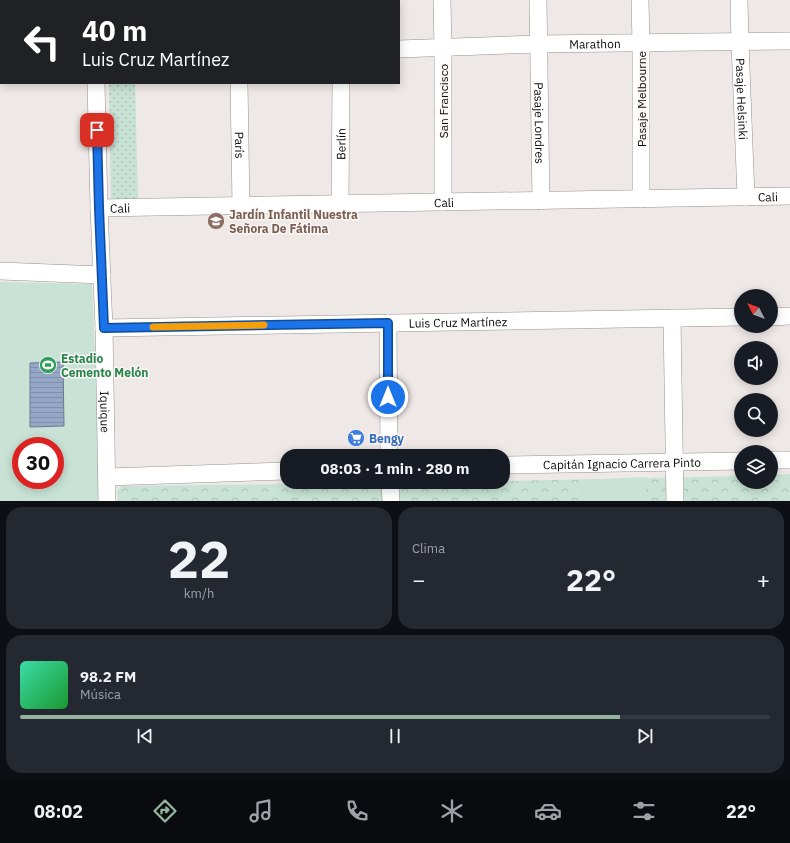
<!DOCTYPE html>
<html lang="es">
<head>
<meta charset="utf-8">
<style>
	body { margin:0; font-family:"IBM Plex Sans",sans-serif; background:#242831; color:#f1f3f6; height:100vh; display:flex; flex-direction:column; font-size:15px; white-space:nowrap }
	* { box-sizing:border-box; margin:0 }
	p { font-size:13px; color:#9ea1a6 }
	.icon { flex:none; width:22px; height:22px; fill:none; stroke:currentColor; stroke-width:2; stroke-linecap:round; stroke-linejoin:round }
	.map { position:relative; height:501px; overflow:hidden }
	.sheet { display:flex; flex-direction:column; gap:6px; padding:6px; background:#0d0f14; flex:1 }
	.sheet>* { flex:none }
	.guide { position:absolute; left:0px; top:0px; width:400px; height:84px; box-shadow:0 2px 10px #0003; background:#202124; color:#fff; overflow:hidden }
	.needle { width:26px; rotate:312deg }
	.tools { position:absolute; left:734px; top:289px; display:grid; gap:8px }
	.tools a { display:grid; place-items:center; width:44px; height:44px; border-radius:50%; background:#171b24; box-shadow:0 2px 10px #0003; font-size:20px }
	.speed { position:absolute; left:12px; top:437px; display:flex; gap:8px; font-size:20px; font-weight:700; text-align:center }
	.speed>* { display:grid; place-content:center; width:52px; height:52px; border-radius:50%; background:#171b24; box-shadow:0 2px 10px #0003; line-height:1 }
	.speed .limit { border:6px solid #d22; background:#fff; color:#111 }
	.pin { position:absolute; display:grid; place-items:center; width:34px; height:34px; color:#fff; margin:-17px; border-radius:8px; box-shadow:0 2px 6px #0006 }
	.me { position:absolute; width:44px; margin:-22px; rotate:0deg; stroke-linejoin:round; filter:drop-shadow(0 0 3px #0008) }
	.turn { display:flex; align-items:center; gap:14px; height:84px; padding:0 16px; font-size:18px }
	.turn .icon { width:52px; height:52px; stroke-width:2.5 }
	.turn b { display:block; font-size:28px; line-height:34px }
	.big { font-size:30px; font-weight:800; line-height:1.1 }
	.sheet .widget { flex:1; display:flex; flex-direction:column; justify-content:center; gap:6px; min-width:0; padding:0 14px; border-radius:16px; background:#242831 }
	.sheet .dial { align-items:center; gap:0 }
	.dial b { font-size:52px; line-height:1 }
	.song { display:flex; align-items:center; gap:12px }
	.cover { width:48px; height:48px; border-radius:6px; background:linear-gradient(135deg,hsl(160 70% 55%),hsl(130 70% 35%)) }
	.played { height:4px; border-radius:2px; background:linear-gradient(90deg,#94b49d 80%,#363941 80%) }
	.keys { display:flex; justify-content:space-around; direction:ltr }
	.heat { display:flex; justify-content:space-between; align-items:center; font-size:22px; direction:ltr }
	.sheet .tiles { flex:1; display:grid; gap:6px; grid-template-columns:1fr 1fr }
	.widget:last-child { grid-column:span 2 }
	.trip { position:absolute; left:280px; top:449px; width:230px; height:40px; border-radius:16px; background:#171b24; box-shadow:0 2px 10px #0003; font-weight:800; line-height:40px; text-align:center }
	.tab-bar { display:flex; height:64px; justify-content:space-around; align-items:center; background:#090b0e; color:#9ea1a6 }
	.tab-bar .icon { width:28px; height:28px }
	.tab-bar .selected { color:#94b49d }
	.tab-bar b { font-size:18px; color:#f1f3f6 }
	.map>svg:first-child { display:block }
	.commercial { fill:#e3dcf1 }
	.grass { fill:url(#grass-dots) }
	.park { fill:url(#park-crowns) }
	.pitch { fill:#c8e2d5; fill-rule:evenodd }
	.water { fill:url(#water-rules); stroke:#6c798f }
	.lines { fill:none; stroke-linecap:round; stroke-linejoin:round }
	.minor-casing { stroke:#97928f; stroke-width:18 }
	.minor { stroke:#fff; stroke-width:17 }
	.route-casing { stroke:#114b97; stroke-width:10 }
	.route { stroke:#1a73e8; stroke-width:7 }
	.slow { stroke:#f59e0b; stroke-width:7 }
	.labels { text-anchor:middle; dominant-baseline:central; stroke-width:3; stroke-linejoin:round; paint-order:stroke }
	.street-label { font-size:12px; fill:#0d0b0b; stroke:#fbf6f3 }
	.education-label { font-size:12px; font-weight:bold; fill:#785e54; stroke:#fbf6f3; text-anchor:start }
	.leisure-label { font-size:12px; font-weight:bold; fill:#27864d; stroke:#fbf6f3; text-anchor:start }
	.shop-label { font-size:12px; font-weight:bold; fill:#366cbe; stroke:#fbf6f3; text-anchor:start }
</style>
</head>
<body>
<div class="map">
<svg width="790" height="501" viewBox="0 0 790 501">
	<defs>
		<pattern id="grass-dots" width="8" height="8" patternUnits="userSpaceOnUse"><rect width="8" height="8" fill="#c8e2d5"/><path d="M2 2h.1M6 6h.1" fill="none" stroke="#abc1b6" stroke-width="1.8" stroke-linecap="round"/></pattern>
		<pattern id="park-crowns" width="20" height="18" patternUnits="userSpaceOnUse"><rect width="20" height="18" fill="#c8e2d5"/><path d="M2 6a3 3 0 1 1 6 0M12 15a3 3 0 1 1 6 0" fill="none" stroke="#abc1b6"/></pattern>
		<pattern id="water-rules" width="6" height="5" patternUnits="userSpaceOnUse"><rect width="6" height="5" fill="#95a8c8"/><path d="M0 2.5h6" fill="none" stroke="#7f8faa"/></pattern>
	</defs>
	<rect width="100%" height="100%" fill="#eee8e6"/>
	<rect class="commercial" x="26" y="0" width="272" height="1"/>
	<path class="grass" d="M 109,83 L 135,83 L 138,199 L 111,201 Z"/>
	<path class="park" d="M 790,474 L 790,501 L 118,501 L 117,491 L 122,486 L 503,482 L 503,481 L 741,476 L 741,482 L 771,482 L 771,475 Z"/>
	<g class="pitch">
		<path d="M 0,282 L 92,284 L 100,472 L 100,501 L 0,501 ZM 21,446 L 55,446 L 55,480 L 21,480 Z"/>
		<path d="M 646,477 L 647,501 L 583,501 L 582,480 Z"/>
	</g>
	<path class="water" d="M 63,362 L 64,426 L 30,427 L 30,363 Z"/>
	<g class="lines">
		<defs>
			<g id="minor">
				<path d="M 442,0 L 443,48 L 443,202"/>
				<path id="s1" d="M 538,0 L 541,201"/>
				<path d="M 640,0 L 641,43 L 641,199"/>
				<path id="s2" d="M 739,0 L 740,42 L 746,197"/>
				<path d="M 101,1 L 101,0"/>
				<path id="s3" d="M 399,49 L 539,44 L 790,41"/>
				<path id="s4" d="M 96,83 L 99,208 L 104,328 L 107,501"/>
				<path id="s5" d="M 239,83 L 241,206"/>
				<path id="s6" d="M 340,204 L 341,83"/>
				<path id="s7" d="M 99,208 L 790,196"/>
				<path d="M 0,271 L 102,275"/>
				<path d="M 771,317 L 790,316"/>
				<path d="M 672,318 L 675,501"/>
				<path d="M 388,323 L 389,456"/>
				<path id="s8" d="M 104,328 L 741,317"/>
				<path d="M 771,460 L 790,460"/>
				<path id="s9" d="M 503,465 L 741,461"/>
				<path d="M 107,477 L 287,471"/>
				<path d="M 390,482 L 391,501"/>
			</g>
		</defs>
		<use href="#minor" class="minor-casing"/>
		<use href="#minor" class="minor"/>
	</g>
	<g class="lines">
		<defs>
			<path id="route" d="M 97,130 L 99,208 L 104,328 L 388,323 L 388,397"/>
		</defs>
		<use href="#route" class="route-casing"/>
		<use href="#route" class="route"/>
		<path class="slow" d="M 153,327 L 264,325"/>
	</g>
	<defs>
		<symbol id="school-disc" viewBox="-11 -11 22 22"><circle r="9.5" fill="#8d6e63" stroke="#fbf6f3"/><path d="M0-5L7-2L0 1L-7-2ZM-4 1L0 2.5L4 1V4Q0 6-4 4Z" fill="#fff"/></symbol>
		<symbol id="stadium-disc" viewBox="-11 -11 22 22"><circle r="9.5" fill="#2e9e5b" stroke="#fbf6f3"/><path d="M0-5a6.5 5 0 1 0 0 10a6.5 5 0 1 0 0-10ZM-3.5-1.8h7v3.6h-7Z" fill="#fff"/></symbol>
		<symbol id="supermarket-disc" viewBox="-11 -11 22 22"><circle r="9.5" fill="#3f7fe0" stroke="#fbf6f3"/><path d="M-6-5.5h2.5l.6 2H6L4.5 2H-2.5L-4.4-4H-6ZM-1.5 3.2a1.3 1.3 0 1 0 .1 0ZM3 3.2a1.3 1.3 0 1 0 .1 0Z" fill="#fff"/></symbol>
	</defs>
	<g fill-rule="evenodd">
		<use href="#school-disc" x="206" y="211" width="20" height="20"/>
		<use href="#stadium-disc" x="38" y="355" width="20" height="20"/>
		<use href="#supermarket-disc" x="346" y="428" width="20" height="20"/>
	</g>
	<g class="labels">
		<g class="street-label">
			<text stroke="none"><textPath href="#s3" startOffset="196">Marathon</textPath></text>
			<text transform="translate(641 99) rotate(-90)">Pasaje Melbourne</text>
			<text stroke="none"><textPath href="#s2" startOffset="99">Pasaje Helsinki</textPath></text>
			<text transform="translate(443 101) rotate(-90)">San Francisco</text>
			<text stroke="none"><textPath href="#s1" startOffset="123">Pasaje Londres</textPath></text>
			<text stroke="none"><textPath href="#s6" startOffset="60">Berlín</textPath></text>
			<text stroke="none"><textPath href="#s5" startOffset="62">París</textPath></text>
			<text stroke="none"><textPath href="#s7" startOffset="669">Cali</textPath></text>
			<text stroke="none"><textPath href="#s7" startOffset="345">Cali</textPath></text>
			<text stroke="none"><textPath href="#s7" startOffset="21">Cali</textPath></text>
			<text stroke="none"><textPath href="#s8" startOffset="354">Luis Cruz Martínez</textPath></text>
			<text stroke="none"><textPath href="#s4" startOffset="329">Iquique</textPath></text>
			<text stroke="none"><textPath href="#s9" startOffset="119">Capitán Ignacio Carrera Pinto</textPath></text>
		</g>
		<g class="education-label">
			<text x="229" y="214">Jardín Infantil Nuestra<tspan x="229" dy="14">Señora De Fátima</tspan></text>
		</g>
		<g class="leisure-label">
			<text x="61" y="358">Estadio<tspan x="61" dy="14">Cemento Melón</tspan></text>
		</g>
		<g class="shop-label">
			<text x="369" y="438">Bengy</text>
		</g>
	</g>
</svg>
<div class="tools">
<a><svg class="needle" viewBox="-14 -14 28 28"><path d="M0-13l5 13h-10z" fill="#e53935"/><path d="M0 13l5-13h-10z" fill="#9ea1a6"/></svg></a>
<a><svg class="icon" aria-label="sound" viewBox="0 0 24 24"><path d="M4 9h4l5-4v14l-5-4H4zM17 9q2 3 0 6"/></svg></a>
<a><svg class="icon" aria-label="search" viewBox="0 0 24 24"><circle cx="10" cy="10" r="6"/><path d="M15 15l6 6"/></svg></a>
<a><svg class="icon" aria-label="layers" viewBox="0 0 24 24"><path d="M12 4l9 5-9 5-9-5zM3 14l9 5 9-5"/></svg></a>
</div>
<div class="speed"><div class="limit">30</div></div>
<div class="pin" style="left:97px;top:130px;background:#d93025"><svg class="icon" aria-label="arrive" viewBox="0 0 24 24"><path d="M6 21V4h12l-3 4 3 4H6"/></svg></div>
<svg class="me" style="left:388px;top:397px" viewBox="-20 -20 40 40"><circle r="17" fill="#1a73e8" stroke="#fff" stroke-width="3"/><path d="M0-11L8 9 0 5-8 9z" fill="#fff"/></svg>
<div class="trip">08:03 · 1 min · 280 m</div>
<div class="guide">
<div class="turn"><svg class="icon" aria-label="left" viewBox="0 0 24 24"><path d="M17 20v-9H6M10 6l-5 5 5 5"/></svg><div><b>40 m</b>Luis Cruz Martínez</div></div>
</div>
</div>
<section class="sheet">
<div class="tiles">
<div class="widget dial"><b>22</b><p>km/h</p></div>
<div class="widget"><p>Clima</p>
<div class="heat"><a>−</a><b class="big">22°</b><a>+</a></div>
</div>
<div class="widget">
<div class="song"><i class="cover"></i><div><b>98.2 FM</b><p>Música</p></div></div>
<div class="played"></div>
<div class="keys"><svg class="icon" aria-label="previous" viewBox="0 0 24 24"><path d="M18 5L8 12l10 7zM5 5v14"/></svg><svg class="icon" aria-label="pause" viewBox="0 0 24 24"><path d="M8 5v14M16 5v14"/></svg><svg class="icon" aria-label="next" viewBox="0 0 24 24"><path d="M6 5l10 7-10 7zM19 5v14"/></svg></div>
</div>
</div>
</section>
<nav class="tab-bar">
<b>08:02</b>
<svg class="icon selected" aria-label="directions" viewBox="0 0 24 24"><path d="M12 3l9 9-9 9-9-9zM9 14v-3h6M13 9l2 2-2 2"/></svg>
<svg class="icon" aria-label="music" viewBox="0 0 24 24"><path d="M9 18V5l10-2v13"/><circle cx="6" cy="18" r="3"/><circle cx="16" cy="16" r="3"/></svg>
<svg class="icon" aria-label="phone" viewBox="0 0 24 24"><path d="M5 4h4l2 5-3 2q2 4 5 5l2-3 5 2v4C11 20 4 13 5 4z"/></svg>
<svg class="icon" aria-label="climate" viewBox="0 0 24 24"><path d="M12 3v18M4 7l16 10M4 17L20 7"/></svg>
<svg class="icon" aria-label="car" viewBox="0 0 24 24"><path d="M5 17H2v-5l4-1 3-4h7l3 4 3 1v5h-3M9 17h6M6 11h13"/><circle cx="7" cy="17" r="2"/><circle cx="17" cy="17" r="2"/></svg>
<svg class="icon" aria-label="filters" viewBox="0 0 24 24"><path d="M4 7h16M4 17h16"/><circle cx="9" cy="7" r="2"/><circle cx="15" cy="17" r="2"/></svg>
<b>22°</b>
</nav>
</body>
</html>
